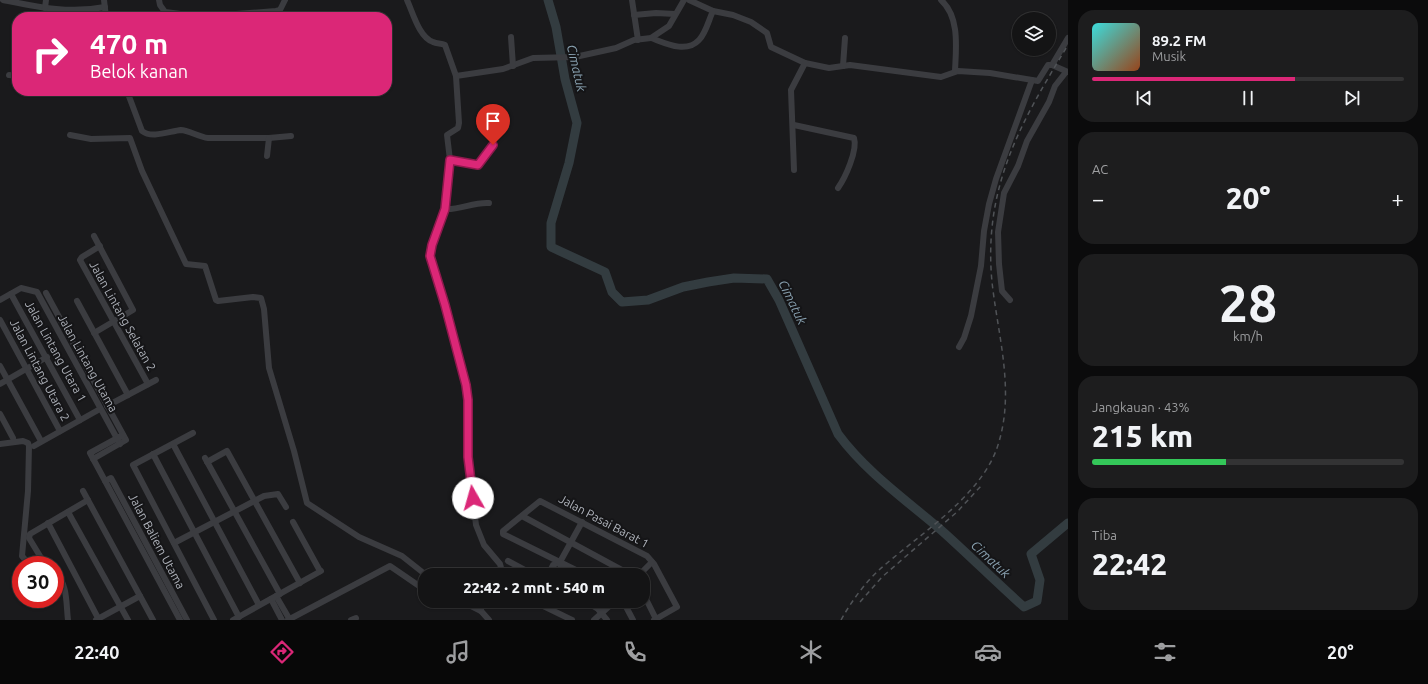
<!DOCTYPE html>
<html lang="id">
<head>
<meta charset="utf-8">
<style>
	body { margin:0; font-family:Ubuntu,sans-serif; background:#1d1d1e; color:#f1f3f6; height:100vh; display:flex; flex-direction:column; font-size:15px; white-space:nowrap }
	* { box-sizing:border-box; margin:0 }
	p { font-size:13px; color:#9d9ea0 }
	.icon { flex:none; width:22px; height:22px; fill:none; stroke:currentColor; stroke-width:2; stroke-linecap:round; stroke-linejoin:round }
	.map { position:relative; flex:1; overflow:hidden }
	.sheet { display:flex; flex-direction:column; gap:10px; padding:10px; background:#0b0b0c; width:360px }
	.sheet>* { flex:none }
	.guide { position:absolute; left:12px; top:12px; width:380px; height:84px; border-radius:16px; box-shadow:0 1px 3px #0004,0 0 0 1px #333334; background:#db2777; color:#fff; overflow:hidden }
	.buttons { position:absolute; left:1012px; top:12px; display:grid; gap:8px }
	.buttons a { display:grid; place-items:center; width:44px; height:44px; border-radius:50%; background:#141415; box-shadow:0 1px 3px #0004,0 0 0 1px #333334; font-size:20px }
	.speed { position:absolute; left:12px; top:556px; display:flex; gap:8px; font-size:20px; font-weight:700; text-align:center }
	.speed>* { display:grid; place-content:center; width:52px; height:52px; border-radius:50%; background:#141415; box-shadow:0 1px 3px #0004,0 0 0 1px #333334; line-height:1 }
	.speed .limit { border:6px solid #d22; background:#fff; color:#111 }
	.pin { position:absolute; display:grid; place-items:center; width:34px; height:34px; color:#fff; margin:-41px -17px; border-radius:50% 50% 50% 0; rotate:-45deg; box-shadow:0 0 4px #0007 }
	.pin .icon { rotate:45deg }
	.me { position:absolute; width:44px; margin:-22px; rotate:353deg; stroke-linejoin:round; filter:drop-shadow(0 0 3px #0008) }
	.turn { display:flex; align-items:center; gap:14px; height:84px; padding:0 12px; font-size:18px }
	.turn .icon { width:52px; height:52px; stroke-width:2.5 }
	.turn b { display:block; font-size:28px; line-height:34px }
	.big { font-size:30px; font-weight:800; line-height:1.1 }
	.sheet .tile { flex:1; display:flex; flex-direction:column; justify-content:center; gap:6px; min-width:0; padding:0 14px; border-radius:16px; background:#1d1d1e }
	.sheet .dial { align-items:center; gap:0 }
	.dial b { font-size:52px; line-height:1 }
	.song { display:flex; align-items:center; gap:12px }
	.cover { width:48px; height:48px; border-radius:6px; background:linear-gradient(135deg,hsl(180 70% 55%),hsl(20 70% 35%)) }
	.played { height:4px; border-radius:2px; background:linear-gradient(90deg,#db2777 65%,#333334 65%) }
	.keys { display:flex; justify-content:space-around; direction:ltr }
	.heat { display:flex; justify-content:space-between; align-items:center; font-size:22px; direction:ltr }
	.charge { height:6px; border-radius:3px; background:linear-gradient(90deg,#34c759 43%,#333334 0) }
	.trip { position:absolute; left:418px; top:568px; width:232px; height:40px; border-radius:16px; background:#141415; box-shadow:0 1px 3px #0004,0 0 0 1px #333334; font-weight:800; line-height:40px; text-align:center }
	.menu { display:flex; height:64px; justify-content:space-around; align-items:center; background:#080808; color:#9d9ea0 }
	.menu .icon { width:28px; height:28px }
	.menu .on { color:#db2777 }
	.menu b { font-size:18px; color:#f1f3f6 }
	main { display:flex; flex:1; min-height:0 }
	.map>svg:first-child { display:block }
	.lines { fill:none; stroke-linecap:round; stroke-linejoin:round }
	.river { stroke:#333c40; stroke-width:9 }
	.minor { stroke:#3b3c40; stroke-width:6 }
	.rail { stroke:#505357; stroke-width:1.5; stroke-dasharray:5 4; stroke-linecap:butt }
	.route-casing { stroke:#8e194d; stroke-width:10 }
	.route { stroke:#db2777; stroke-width:7 }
	.labels { text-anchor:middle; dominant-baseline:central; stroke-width:4; stroke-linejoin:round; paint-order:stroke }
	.street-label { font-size:12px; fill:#aeb2ba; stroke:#151517 }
	.water-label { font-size:13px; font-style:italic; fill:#89a1b0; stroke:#151517 }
</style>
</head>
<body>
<main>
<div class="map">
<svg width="1068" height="620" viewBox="0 0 1068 620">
	<rect width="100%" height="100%" fill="#1a1a1c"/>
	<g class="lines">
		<path class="river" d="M 548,0 L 556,27 L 565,79 L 577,123 L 569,163 L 551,223 L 551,247 L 605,272 L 612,292 L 622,302 L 648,300 L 683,287 L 708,282 L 734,278 L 767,279 L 779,300 L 838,434 C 866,472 906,500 941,530 C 969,555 996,582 1024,607 L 1037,601 L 1040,580 L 1031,554 L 1068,523"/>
		<g class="minor">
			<path d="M 3,0 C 38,7 69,14 105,7"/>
			<path d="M 104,0 L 106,17"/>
			<path d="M 159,0 L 160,5 L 165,12 L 204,17"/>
			<path d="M 407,0 C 413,13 419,37 433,42 C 437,44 441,43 445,45 L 456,76 L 503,69 L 533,58 L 575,57 L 616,48 L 634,40 L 651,38 L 669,26 L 684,0"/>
			<path d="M 632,0 L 638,40"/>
			<path d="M 689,0 L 713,11 L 733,15 L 751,22 L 767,33 L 771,47 L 805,63 L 829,68 L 850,65 L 941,77 L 958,71 L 990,73 L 1038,81 L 1048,65 L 1052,65 L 1068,38"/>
			<path d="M 941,0 C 960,17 956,48 955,71"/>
			<path d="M 45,8 L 46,0"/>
			<path d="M 634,15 L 656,13 L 675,14"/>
			<path d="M 227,17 L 236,14 L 276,11 L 280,10 L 285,0"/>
			<path d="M 511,37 L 513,66"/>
			<path d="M 651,38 C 665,43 686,54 699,40 C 706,33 709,19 713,11"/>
			<path d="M 1052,65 L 1068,72"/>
			<path d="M 843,66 L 845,38"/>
			<path d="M 9,75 L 17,76"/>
			<path d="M 456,76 L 459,123 L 458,128 L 447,135 L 450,160 L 447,198 L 445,209 L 432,245 L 431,262 L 445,305 L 466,385 L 468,457 L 476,525 L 484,545 L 500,564 L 503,575"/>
			<path d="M 127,91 L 142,131 C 152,139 170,131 181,130 C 188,130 199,137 208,138 L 269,138 L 291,136"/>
			<path d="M 794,125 L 854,138 C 858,150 845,178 838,188"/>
			<path d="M 70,135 L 91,139 L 130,138 L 142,171 L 186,264 L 205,266 L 216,300 L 218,301 L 253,297 L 261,298 L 264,309 L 269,368 L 294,451 L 307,503 L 359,537 L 402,556 L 426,575"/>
			<path d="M 267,156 L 269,138"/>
			<path d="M 450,160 L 478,165 L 493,145"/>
			<path d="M 794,170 L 791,90 L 805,63"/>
			<path d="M 445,209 C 460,210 473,202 489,203"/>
			<path d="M 100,246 L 82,257 L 80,260 L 148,384"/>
			<path d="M 46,293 L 126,440 L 93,459"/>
			<path d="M 11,294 L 80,420"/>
			<path d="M 0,300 L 21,288 L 37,292 L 120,444"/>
			<path d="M 1010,300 L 1002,291 L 999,264 L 998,232 L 1004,193 L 1018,166 L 1027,141 L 1049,102 L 1055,86 L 1066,72"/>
			<path d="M 77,301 L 128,395"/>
			<path d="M 0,320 L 60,431"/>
			<path d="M 94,333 L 133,310 L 94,236"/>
			<path d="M 959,347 L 964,338 L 971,316 L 981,266 L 984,231 L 989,204 L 996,179 L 1032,80"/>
			<path d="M 0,366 L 41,441"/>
			<path d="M 0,384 L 47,357"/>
			<path d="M 107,406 L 156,380"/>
			<path d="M 0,414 L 13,438"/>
			<path d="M 193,433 L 133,465 L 214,620"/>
			<path d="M 123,435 L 90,453 L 180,620"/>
			<path d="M 0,444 L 23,441 L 28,443 L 29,446 L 28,491 L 22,556 L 27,562 L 35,565"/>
			<path d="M 173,444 L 259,605"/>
			<path d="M 34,446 L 100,409"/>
			<path d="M 153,454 L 239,617"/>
			<path d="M 205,458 L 280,594"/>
			<path d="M 207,462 L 227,451 L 300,583"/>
			<path d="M 105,481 L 111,478 L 187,620"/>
			<path d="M 83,491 L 153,620"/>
			<path d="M 68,512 L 128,620"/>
			<path d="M 522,516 L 631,575"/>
			<path d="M 293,522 L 320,571"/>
			<path d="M 48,523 L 99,620"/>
			<path d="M 174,543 L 264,496 L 278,494 L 286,507"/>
			<path d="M 43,561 L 29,538 L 30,534 L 88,500"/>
			<path d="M 508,561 L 534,575"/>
			<path d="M 55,572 C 68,584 66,604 68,620"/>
			<path d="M 515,575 L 519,568"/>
			<path d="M 548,575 L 553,565 L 560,562"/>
			<path d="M 558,575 L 561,568 L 560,562 L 582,522"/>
			<path d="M 586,575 L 503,534 L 503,531 L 540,501 L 647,556 L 654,564 L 677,607 L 654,620"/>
			<path d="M 639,575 L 652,562"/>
			<path d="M 643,593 L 656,619"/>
			<path d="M 276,596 L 290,620"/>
			<path d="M 271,599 L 282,620"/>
			<path d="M 446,601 L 455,603 L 469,601"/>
			<path d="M 461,601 L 481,611 L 489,620"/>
			<path d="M 481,601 L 481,611"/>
			<path d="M 533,601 L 572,620"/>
			<path d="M 585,601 L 598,609 L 607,620"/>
			<path d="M 623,601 L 633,620"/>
			<path d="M 96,620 L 140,596"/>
			<path d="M 233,620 L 321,571"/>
			<path d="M 288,620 L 390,566 L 425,590"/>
			<path d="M 351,620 L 356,618"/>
			<path d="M 594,620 L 615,601"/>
		</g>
		<g class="rail">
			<path d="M 860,602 L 882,577 L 957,512 L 981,486"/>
			<path d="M 841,620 C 851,602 864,584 879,570 C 917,536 980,497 997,448 C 1016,393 998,337 992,282 C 983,187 1021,122 1068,45"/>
		</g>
	</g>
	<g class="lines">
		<defs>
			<path id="route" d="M 473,498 L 468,457 L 468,400 L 466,385 L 445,305 L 430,256 L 432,245 L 445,209 L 450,160 L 478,165 L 493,145"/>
		</defs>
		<use href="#route" class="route-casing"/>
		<use href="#route" class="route"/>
	</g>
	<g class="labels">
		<g class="street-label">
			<text transform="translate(123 316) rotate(61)">Jalan Lintang Selatan 2</text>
			<text transform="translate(56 351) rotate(61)">Jalan Lintang Utara 1</text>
			<text transform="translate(88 363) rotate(61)">Jalan Lintang Utama</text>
			<text transform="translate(40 370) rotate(62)">Jalan Lintang Utara 2</text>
			<text transform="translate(604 521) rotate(28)">Jalan Pasai Barat 1</text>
			<text transform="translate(157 541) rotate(62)">Jalan Baliem Utama</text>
		</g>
		<g class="water-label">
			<text transform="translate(577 68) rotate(77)">Cimatuk</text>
			<text transform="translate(793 302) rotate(64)">Cimatuk</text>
			<text transform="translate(991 559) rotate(43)">Cimatuk</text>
		</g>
	</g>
</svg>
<div class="buttons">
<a><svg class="icon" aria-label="layers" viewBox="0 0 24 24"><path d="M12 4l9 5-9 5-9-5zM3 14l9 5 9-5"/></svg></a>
</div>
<div class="speed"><div class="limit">30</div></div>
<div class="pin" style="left:493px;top:145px;background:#d93025"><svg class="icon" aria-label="arrive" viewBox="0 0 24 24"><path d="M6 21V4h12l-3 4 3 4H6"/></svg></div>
<svg class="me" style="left:473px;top:498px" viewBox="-20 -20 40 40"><circle r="19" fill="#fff"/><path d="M0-13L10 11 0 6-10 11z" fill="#db2777"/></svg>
<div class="trip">22:42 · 2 mnt · 540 m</div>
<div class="guide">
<div class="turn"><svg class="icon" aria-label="right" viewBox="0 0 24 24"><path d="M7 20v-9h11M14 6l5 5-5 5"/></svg><div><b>470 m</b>Belok kanan</div></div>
</div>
</div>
<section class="sheet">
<div class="tile">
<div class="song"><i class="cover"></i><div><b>89.2 FM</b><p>Musik</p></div></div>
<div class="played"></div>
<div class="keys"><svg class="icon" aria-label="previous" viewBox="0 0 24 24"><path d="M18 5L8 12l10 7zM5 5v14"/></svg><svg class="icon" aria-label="pause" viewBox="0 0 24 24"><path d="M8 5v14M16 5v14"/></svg><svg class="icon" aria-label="next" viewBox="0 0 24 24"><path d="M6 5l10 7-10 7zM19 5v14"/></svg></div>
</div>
<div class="tile"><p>AC</p>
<div class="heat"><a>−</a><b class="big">20°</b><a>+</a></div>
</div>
<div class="tile dial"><b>28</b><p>km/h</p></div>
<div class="tile"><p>Jangkauan · 43%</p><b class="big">215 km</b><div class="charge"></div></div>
<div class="tile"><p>Tiba</p><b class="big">22:42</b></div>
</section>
</main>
<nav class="menu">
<b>22:40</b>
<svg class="icon on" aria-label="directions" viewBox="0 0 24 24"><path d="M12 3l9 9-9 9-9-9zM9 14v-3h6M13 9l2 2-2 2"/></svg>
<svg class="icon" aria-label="music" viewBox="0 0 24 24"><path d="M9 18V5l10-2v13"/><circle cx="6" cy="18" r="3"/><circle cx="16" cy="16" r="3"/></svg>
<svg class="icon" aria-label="phone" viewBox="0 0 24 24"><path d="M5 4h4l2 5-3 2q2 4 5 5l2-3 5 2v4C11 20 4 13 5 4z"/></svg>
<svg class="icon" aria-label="climate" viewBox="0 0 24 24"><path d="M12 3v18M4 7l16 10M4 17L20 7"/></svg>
<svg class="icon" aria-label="car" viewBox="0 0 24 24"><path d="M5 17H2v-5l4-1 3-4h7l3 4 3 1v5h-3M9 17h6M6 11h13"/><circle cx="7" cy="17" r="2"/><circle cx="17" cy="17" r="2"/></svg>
<svg class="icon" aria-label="filters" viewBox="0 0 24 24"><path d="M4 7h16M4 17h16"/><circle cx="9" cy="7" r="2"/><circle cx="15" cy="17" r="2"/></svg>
<b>20°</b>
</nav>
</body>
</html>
